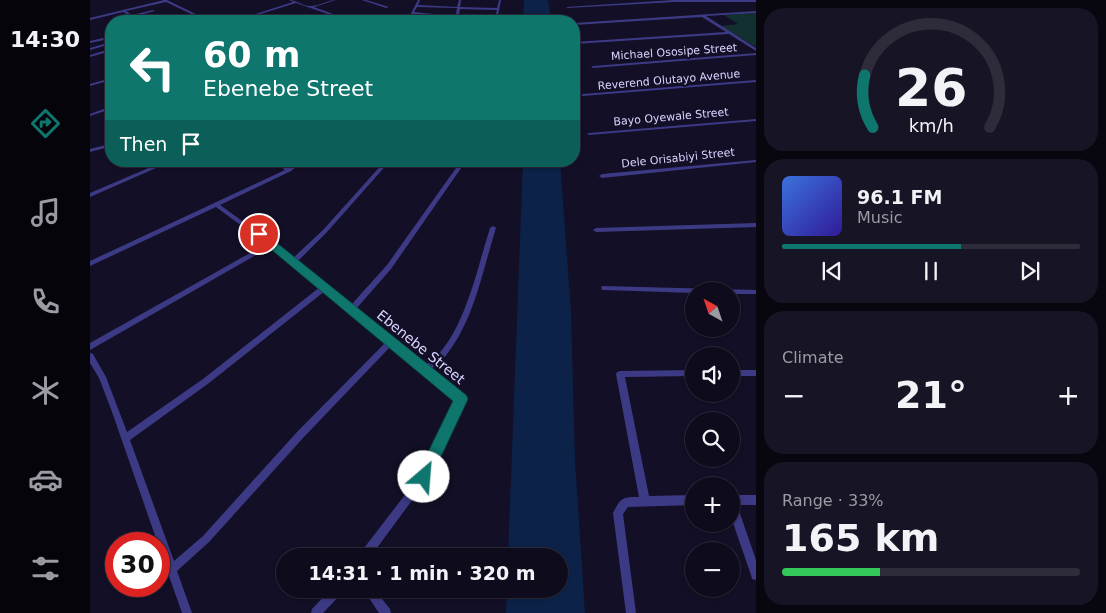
<!DOCTYPE html>
<html lang="en">
<head>
<meta charset="utf-8">
<style>
	body { margin:0; font-family:"DejaVu Sans",sans-serif; background:#171425; color:#f1f3f6; height:100vh; display:flex; flex-direction:column; font-size:19px; white-space:nowrap }
	* { box-sizing:border-box; margin:0 }
	p { font-size:16px; color:#9b9ba3 }
	.icon { flex:none; width:28px; height:28px; fill:none; stroke:currentColor; stroke-width:2; stroke-linecap:round; stroke-linejoin:round }
	.map { position:relative; flex:1; overflow:hidden }
	.side { display:flex; flex-direction:column; gap:8px; padding:8px; background:#08060f; width:350px }
	.side>* { flex:none }
	.guide { position:absolute; left:15px; top:15px; width:475px; height:152px; border-radius:20px; box-shadow:0 1px 4px #0004,0 0 0 1px #2e2b3b; background:#0f766e; color:#fff; overflow:hidden }
	.needle { width:32px; rotate:320deg }
	.fabs { position:absolute; left:595px; top:282px; display:grid; gap:10px }
	.fabs a { display:grid; place-items:center; width:55px; height:55px; border-radius:50%; background:#0e0b1c; box-shadow:0 1px 4px #0004,0 0 0 1px #2e2b3b; font-size:25px }
	.speed { position:absolute; left:15px; top:532px; display:flex; gap:10px; font-size:25px; font-weight:700; text-align:center }
	.speed>* { display:grid; place-content:center; width:65px; height:65px; border-radius:50%; background:#0e0b1c; box-shadow:0 1px 4px #0004,0 0 0 1px #2e2b3b; line-height:1 }
	.speed .limit { border:8px solid #d22; background:#fff; color:#111 }
	.pin { position:absolute; display:grid; place-items:center; width:42px; height:42px; color:#fff; margin:-21px; border:2px solid #fff; border-radius:50%; box-shadow:0 1px 5px #0007 }
	.me { position:absolute; width:55px; margin:-28px; rotate:27deg; stroke-linejoin:round; filter:drop-shadow(0 0 4px #0008) }
	.turn { display:flex; align-items:center; gap:18px; height:105px; padding:0 15px; font-size:22px }
	.turn .icon { width:65px; height:65px; stroke-width:2.5 }
	.turn b { display:block; font-size:35px; line-height:42px }
	.then { display:flex; align-items:center; height:48px; padding:0 15px; background:#0003; gap:10px; font-size:19px }
	.big { font-size:38px; font-weight:600; line-height:1.1 }
	.side .tile { flex:1; display:flex; flex-direction:column; justify-content:center; gap:8px; min-width:0; padding:0 18px; border-radius:20px; background:#171425 }
	.side .dial { align-items:center; gap:0 }
	.dial svg { height:130px; overflow:visible; fill:none; stroke:#2e2b3b; stroke-width:7; stroke-linecap:round; text-anchor:middle }
	.dial text { fill:#f1f3f6; stroke:none }
	.song { display:flex; align-items:center; gap:15px }
	.cover { width:60px; height:60px; border-radius:8px; background:linear-gradient(135deg,hsl(220 70% 55%),hsl(250 70% 35%)) }
	.played { height:5px; border-radius:2px; background:linear-gradient(90deg,#0f766e 60%,#2e2b3b 60%) }
	.keys { display:flex; justify-content:space-around; direction:ltr }
	.heat { display:flex; justify-content:space-between; align-items:center; font-size:28px; direction:ltr }
	.charge { height:8px; border-radius:4px; background:linear-gradient(90deg,#34c759 33%,#2e2b3b 0) }
	.trip { position:absolute; left:186px; top:548px; width:292px; height:50px; border-radius:25px; background:#0e0b1c; box-shadow:0 1px 4px #0004,0 0 0 1px #2e2b3b; font-weight:600; line-height:50px; text-align:center }
	main { display:flex; flex:1; min-height:0 }
	.tabs { display:flex; flex-direction:column; width:90px; justify-content:space-around; align-items:center; background:#06040b; color:#9b9ba3 }
	.tabs .icon { width:35px; height:35px }
	.tabs .current { color:#0f766e }
	.tabs b { font-size:22px; color:#f1f3f6 }
	.map>svg:first-child { display:block }
	.green { fill:#12302f }
	.water { fill:#0c2248 }
	.lines { fill:none; stroke-linecap:round; stroke-linejoin:round }
	.street { fill:#3d3a85; fill-rule:evenodd }
	.route { fill:#0f766e; stroke:#0a4d48 }
	.labels { text-anchor:middle; dominant-baseline:central; stroke-width:5; stroke-linejoin:round; paint-order:stroke }
	.far-street-label { font-size:11px; fill:#d9d4ff; stroke:#130f26 }
	.street-label { font-size:14px; fill:#d9d4ff; stroke:#130f26 }
</style>
</head>
<body>
<main>
<nav class="tabs">
<b>14:30</b>
<svg class="icon current" aria-label="directions" viewBox="0 0 24 24"><path d="M12 3l9 9-9 9-9-9zM9 14v-3h6M13 9l2 2-2 2"/></svg>
<svg class="icon" aria-label="music" viewBox="0 0 24 24"><path d="M9 18V5l10-2v13"/><circle cx="6" cy="18" r="3"/><circle cx="16" cy="16" r="3"/></svg>
<svg class="icon" aria-label="phone" viewBox="0 0 24 24"><path d="M5 4h4l2 5-3 2q2 4 5 5l2-3 5 2v4C11 20 4 13 5 4z"/></svg>
<svg class="icon" aria-label="climate" viewBox="0 0 24 24"><path d="M12 3v18M4 7l16 10M4 17L20 7"/></svg>
<svg class="icon" aria-label="car" viewBox="0 0 24 24"><path d="M5 17H2v-5l4-1 3-4h7l3 4 3 1v5h-3M9 17h6M6 11h13"/><circle cx="7" cy="17" r="2"/><circle cx="17" cy="17" r="2"/></svg>
<svg class="icon" aria-label="filters" viewBox="0 0 24 24"><path d="M4 7h16M4 17h16"/><circle cx="9" cy="7" r="2"/><circle cx="15" cy="17" r="2"/></svg>
</nav>
<div class="map">
<svg width="666" height="613" viewBox="0 0 666 613">
	<rect width="100%" height="100%" fill="#130f26"/>
	<path class="green" d="M 666,13 L 666,47 L 631,26 L 648,24 L 634,15 Z"/>
	<g class="water">
		<path d="M 434,0 L 458,0 L 461,21 L 433,21 Z"/>
		<path d="M 433,161 L 470,161 L 481,312 L 485,461 L 495,613 L 416,613 L 417,589 L 470,589 L 470,556 L 418,556 Z"/>
	</g>
	<g class="lines">
		<g class="street">
			<path d="M 74,0 L 77,0 L 120,21 L 116,21 L 76,2 L 36,11 L 42,15 L 63,10 L 65,11 L 42,17 L 33,12 L 0,20 L 0,18 Z"/>
			<path d="M 199,0 C 207,0 214,7 222,6 C 231,5 238,0 246,0 L 224,7 L 262,21 L 258,21 L 206,3 L 148,21 L 144,21 L 203,2 Z"/>
			<path d="M 272,0 L 276,0 L 299,7 L 296,8 Z"/>
			<path d="M 328,0 L 330,0 L 328,5 L 367,7 L 369,0 L 371,0 L 370,7 L 407,8 L 409,0 L 411,0 L 407,21 L 404,21 L 407,10 L 370,9 L 368,21 L 365,21 L 367,8 L 327,7 L 324,12 L 355,15 L 353,16 L 323,14 L 319,21 L 317,21 Z"/>
			<path d="M 584,0 L 666,0 L 666,2 L 584,2 L 478,8 L 476,7 Z"/>
			<path d="M 666,11 L 666,13 L 616,16 L 666,48 L 666,51 L 639,34 L 484,44 L 484,42 L 636,32 L 612,17 L 484,25 L 484,23 Z"/>
			<path d="M 98,15 L 99,17 L 80,21 L 75,21 Z"/>
			<path d="M 13,38 L 14,40 L 0,43 L 0,41 Z"/>
			<path d="M 21,42 L 21,44 L 0,50 L 0,48 Z"/>
			<path d="M 20,49 L 21,49 L 21,51 L 0,57 L 0,55 Z"/>
			<path d="M 666,53 L 666,55 L 503,68 L 501,67 L 503,66 Z"/>
			<path d="M 21,78 L 21,80 L 0,86 L 0,84 Z"/>
			<path d="M 666,80 L 666,82 L 493,96 L 491,95 L 493,94 Z"/>
			<path d="M 19,107 L 21,107 L 21,109 L 0,116 L 0,114 Z"/>
			<path d="M 666,119 L 666,121 L 499,135 L 497,134 L 499,133 Z"/>
			<path d="M 16,145 L 18,145 L 21,150 L 21,154 L 19,154 L 15,148 L 0,152 L 0,149 Z"/>
			<path d="M 666,160 L 666,162 L 512,178 L 509,176 L 512,174 Z"/>
			<path d="M 75,161 L 82,161 L 0,197 L 0,193 Z"/>
			<path d="M 183,161 L 189,161 L 199,168 L 208,161 L 214,161 L 201,171 L 130,205 L 181,242 L 185,242 L 186,243 L 185,245 L 203,258 L 233,230 L 295,161 L 300,161 L 237,232 L 207,262 L 261,305 L 297,265 L 371,161 L 376,161 L 301,269 L 266,309 L 335,365 C 341,360 347,356 352,350 C 377,319 388,266 400,228 L 403,226 L 405,227 L 406,228 C 393,269 384,320 357,354 C 353,360 346,365 340,370 L 374,396 L 375,399 L 337,480 L 281,556 L 270,556 L 271,552 L 331,474 L 366,400 L 335,374 L 331,373 L 330,371 L 301,346 L 213,438 L 119,542 L 87,571 L 102,613 L 92,613 L 79,576 L 76,575 L 75,571 L 76,568 L 69,547 L 69,544 L 68,544 L 21,409 L 9,378 L 0,363 L 0,353 L 3,354 L 16,377 L 37,432 L 113,379 L 230,287 L 180,247 L 0,350 L 0,343 L 176,244 L 126,207 L 0,266 L 0,261 L 195,170 ZM 235,291 L 296,342 L 207,432 L 113,536 L 84,561 L 40,440 L 119,383 Z"/>
			<path d="M 666,223 L 666,227 L 506,232 L 503,230 L 506,228 Z"/>
			<path d="M 512,286 L 666,290 L 666,294 L 641,294 L 641,291 L 604,291 L 604,293 L 514,290 L 512,290 L 511,288 Z"/>
			<path d="M 604,370 L 604,376 L 535,377 L 559,496 L 604,495 L 604,505 L 538,507 L 533,514 L 546,613 L 536,613 L 523,513 C 531,497 533,497 549,497 L 526,374 L 527,372 L 530,371 Z"/>
			<rect x="641" y="370" width="25" height="6"/>
			<path d="M 641,495 L 666,495 L 666,505 L 647,505 L 666,560 L 666,580 L 662,579 L 661,575 L 641,517 Z"/>
			<path d="M 241,589 L 253,589 L 252,593 L 233,613 L 221,613 L 222,609 Z"/>
			<path d="M 273,589 L 284,589 L 300,609 L 301,613 L 289,613 Z"/>
		</g>
	</g>
	<path class="route" d="M 165,231 L 172,231 L 376,395 L 378,399 L 339,482 L 334,484 L 328,482 L 326,477 L 363,401 L 165,236 Z"/>
	<g class="labels">
		<g class="far-street-label">
			<text transform="translate(584 52) rotate(-4)">Michael Ososipe Street</text>
			<text transform="translate(579 80) rotate(-5)">Reverend Olutayo Avenue</text>
			<text transform="translate(581 117) rotate(-5)">Bayo Oyewale Street</text>
			<text transform="translate(588 158) rotate(-6)">Dele Orisabiyi Street</text>
		</g>
		<g class="street-label">
			<text transform="translate(331 347) rotate(39)">Ebenebe Street</text>
		</g>
	</g>
</svg>
<div class="fabs">
<a><svg class="needle" viewBox="-14 -14 28 28"><path d="M0-13l5 13h-10z" fill="#e53935"/><path d="M0 13l5-13h-10z" fill="#9b9ba3"/></svg></a>
<a><svg class="icon" aria-label="sound" viewBox="0 0 24 24"><path d="M4 9h4l5-4v14l-5-4H4zM17 9q2 3 0 6"/></svg></a>
<a><svg class="icon" aria-label="search" viewBox="0 0 24 24"><circle cx="10" cy="10" r="6"/><path d="M15 15l6 6"/></svg></a>
<a>+</a>
<a>−</a>
</div>
<div class="speed"><div class="limit">30</div></div>
<div class="pin" style="left:169px;top:234px;background:#d93025"><svg class="icon" aria-label="arrive" viewBox="0 0 24 24"><path d="M6 21V4h12l-3 4 3 4H6"/></svg></div>
<svg class="me" style="left:334px;top:477px" viewBox="-20 -20 40 40"><circle r="19" fill="#fff"/><path d="M0-13L10 11 0 6-10 11z" fill="#0f766e"/></svg>
<div class="trip">14:31 · 1 min · 320 m</div>
<div class="guide">
<div class="turn"><svg class="icon" aria-label="left" viewBox="0 0 24 24"><path d="M17 20v-9H6M10 6l-5 5 5 5"/></svg><div><b>60 m</b>Ebenebe Street</div></div>
<div class="then">Then<svg class="icon" aria-label="arrive" viewBox="0 0 24 24"><path d="M6 21V4h12l-3 4 3 4H6"/></svg></div>
</div>
</div>
<section class="side">
<div class="tile dial"><svg viewBox="0 0 100 80">
<path d="M14 69A42 42 0 1 1 86 69"/>
<path d="M14 69A42 42 0 0 1 9 37" stroke="#0f766e"/>
<text x="50" y="56" font-size="32" font-weight="700">26</text>
<text x="50" y="72" font-size="11">km/h</text>
</svg></div>
<div class="tile">
<div class="song"><i class="cover"></i><div><b>96.1 FM</b><p>Music</p></div></div>
<div class="played"></div>
<div class="keys"><svg class="icon" aria-label="previous" viewBox="0 0 24 24"><path d="M18 5L8 12l10 7zM5 5v14"/></svg><svg class="icon" aria-label="pause" viewBox="0 0 24 24"><path d="M8 5v14M16 5v14"/></svg><svg class="icon" aria-label="next" viewBox="0 0 24 24"><path d="M6 5l10 7-10 7zM19 5v14"/></svg></div>
</div>
<div class="tile"><p>Climate</p>
<div class="heat"><a>−</a><b class="big">21°</b><a>+</a></div>
</div>
<div class="tile"><p>Range · 33%</p><b class="big">165 km</b><div class="charge"></div></div>
</section>
</main>
</body>
</html>
